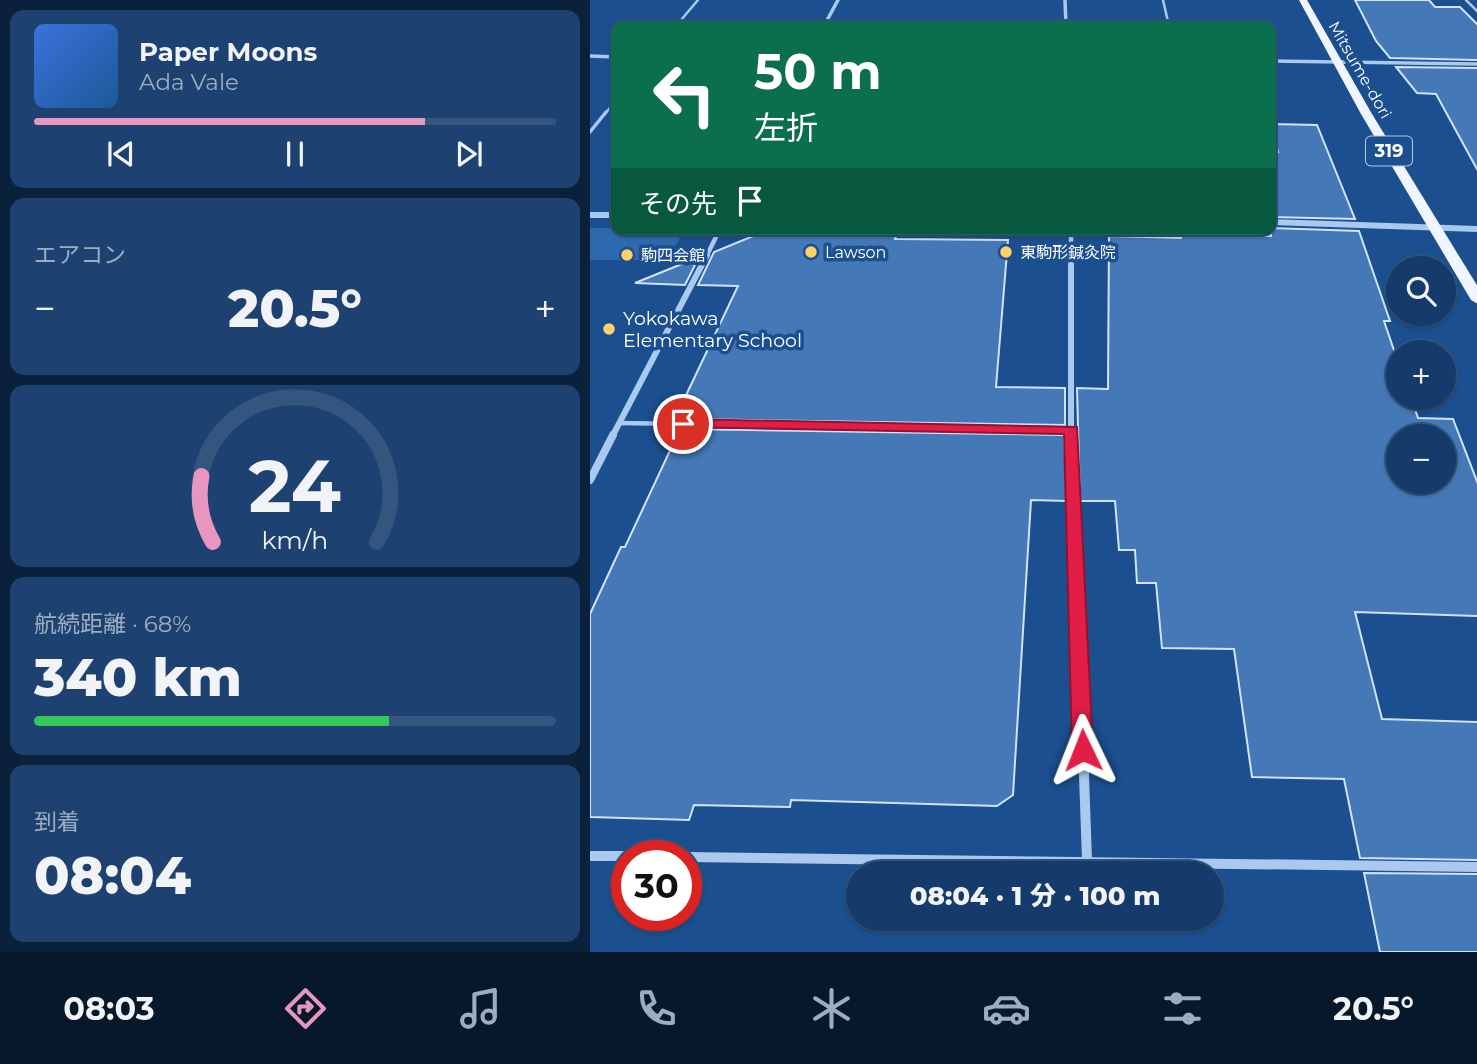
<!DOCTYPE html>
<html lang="ja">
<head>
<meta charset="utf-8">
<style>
	body { margin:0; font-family:Montserrat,"Noto Sans JP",sans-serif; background:#1d4271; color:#f1f3f6; height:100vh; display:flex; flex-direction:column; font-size:26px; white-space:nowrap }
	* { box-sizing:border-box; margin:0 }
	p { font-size:23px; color:#9dadc1 }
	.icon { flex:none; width:38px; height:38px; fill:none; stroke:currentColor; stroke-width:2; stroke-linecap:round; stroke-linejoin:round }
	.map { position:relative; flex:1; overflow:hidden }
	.drawer { display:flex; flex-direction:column; gap:10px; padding:10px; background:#0b203b; width:590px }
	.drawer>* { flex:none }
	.banner { position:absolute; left:21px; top:21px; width:665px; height:214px; border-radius:14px; box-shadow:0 2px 5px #0004,0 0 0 2px #33557e; background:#0b6e4f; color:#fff; overflow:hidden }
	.fabs { position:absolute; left:796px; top:256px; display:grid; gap:14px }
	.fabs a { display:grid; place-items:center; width:70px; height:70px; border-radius:50%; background:#143b6b; box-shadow:0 2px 5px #0004,0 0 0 2px #33557e; font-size:35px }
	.speed { position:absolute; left:21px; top:840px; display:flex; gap:14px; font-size:35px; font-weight:700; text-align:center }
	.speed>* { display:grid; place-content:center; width:91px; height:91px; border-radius:50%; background:#143b6b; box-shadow:0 2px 5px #0004,0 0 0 2px #33557e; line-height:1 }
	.speed .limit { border:10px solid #d22; background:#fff; color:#111 }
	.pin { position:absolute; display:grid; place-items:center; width:60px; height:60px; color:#fff; margin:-30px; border:4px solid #fff; border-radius:50%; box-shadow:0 2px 7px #0007 }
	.me { position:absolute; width:77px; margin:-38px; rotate:358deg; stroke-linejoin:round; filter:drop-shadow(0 0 5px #0008) }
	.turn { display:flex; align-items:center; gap:24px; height:147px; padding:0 28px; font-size:32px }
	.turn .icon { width:91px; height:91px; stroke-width:2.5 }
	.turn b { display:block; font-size:49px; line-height:60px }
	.then { display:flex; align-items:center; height:66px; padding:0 28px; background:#0003; gap:14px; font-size:26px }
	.big { font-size:52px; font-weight:800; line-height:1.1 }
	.drawer .card { flex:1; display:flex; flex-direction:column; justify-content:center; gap:10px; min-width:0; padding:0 24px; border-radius:14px; background:#1d4271 }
	.drawer .dial { align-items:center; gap:0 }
	.dial svg { height:182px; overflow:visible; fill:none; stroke:#33557e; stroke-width:7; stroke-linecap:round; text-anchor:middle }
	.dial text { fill:#f1f3f6; stroke:none }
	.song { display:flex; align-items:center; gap:21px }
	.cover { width:84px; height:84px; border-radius:10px; background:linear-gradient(135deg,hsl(220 70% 55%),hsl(210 70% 35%)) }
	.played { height:7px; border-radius:4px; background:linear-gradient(90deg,#e797bd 75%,#33557e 75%) }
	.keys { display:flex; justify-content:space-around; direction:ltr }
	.heat { display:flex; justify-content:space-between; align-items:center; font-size:38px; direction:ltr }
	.charge { height:10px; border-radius:5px; background:linear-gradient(90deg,#34c759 68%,#33557e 0) }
	.trip { position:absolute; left:256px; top:861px; width:378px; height:70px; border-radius:35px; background:#143b6b; box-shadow:0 2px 5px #0004,0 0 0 2px #33557e; font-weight:800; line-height:70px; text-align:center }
	.tab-bar { display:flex; height:112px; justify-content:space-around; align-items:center; background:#08182b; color:#9dadc1 }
	.tab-bar .icon { width:49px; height:49px }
	.tab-bar .current { color:#e797bd }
	.tab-bar b { font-size:32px; color:#f1f3f6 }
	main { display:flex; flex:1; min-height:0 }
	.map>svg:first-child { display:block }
	.green { fill:#2e69ad }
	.building { fill:#4478b7; stroke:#cfe3fa; stroke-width:2; fill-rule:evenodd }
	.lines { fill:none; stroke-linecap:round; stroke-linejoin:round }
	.service-far2 { stroke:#a9c9ee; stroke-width:2.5 }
	.service-far1 { stroke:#a9c9ee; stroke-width:3.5 }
	.service { stroke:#a9c9ee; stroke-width:4.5 }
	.minor-far4 { stroke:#a9c9ee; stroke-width:3.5 }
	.minor-far3 { stroke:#a9c9ee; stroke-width:4.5 }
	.minor-far2 { stroke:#a9c9ee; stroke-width:6 }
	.minor-far1 { stroke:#a9c9ee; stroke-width:8 }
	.minor { stroke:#a9c9ee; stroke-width:10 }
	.tertiary { fill:#a9c9ee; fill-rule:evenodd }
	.primary { fill:#f0f6ff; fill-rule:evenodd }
	.route { fill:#e11d48; stroke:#92132f; stroke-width:2 }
	.poi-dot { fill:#ffd166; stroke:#1b4f8f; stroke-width:2.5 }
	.labels { text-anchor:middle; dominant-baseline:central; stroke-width:7; stroke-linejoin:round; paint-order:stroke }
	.far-street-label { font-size:16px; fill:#fff; stroke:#1b4f8f }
	.far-poi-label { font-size:16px; fill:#fff; stroke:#1b4f8f; text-anchor:start }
	.shield { fill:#1b4f8f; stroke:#bbcadd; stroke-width:2 }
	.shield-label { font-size:18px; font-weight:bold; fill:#fff }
	.poi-label { font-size:19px; fill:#fff; stroke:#1b4f8f; text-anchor:start }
</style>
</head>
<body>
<main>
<section class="drawer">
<div class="card">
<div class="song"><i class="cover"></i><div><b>Paper Moons</b><p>Ada Vale</p></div></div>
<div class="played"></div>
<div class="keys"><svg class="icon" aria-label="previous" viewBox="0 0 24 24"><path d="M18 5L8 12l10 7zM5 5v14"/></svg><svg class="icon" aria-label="pause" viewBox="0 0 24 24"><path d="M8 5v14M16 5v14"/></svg><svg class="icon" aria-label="next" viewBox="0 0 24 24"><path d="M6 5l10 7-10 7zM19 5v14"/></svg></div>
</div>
<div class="card"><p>エアコン</p>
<div class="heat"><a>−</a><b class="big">20.5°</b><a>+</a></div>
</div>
<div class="card dial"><svg viewBox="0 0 100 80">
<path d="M14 69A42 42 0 1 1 86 69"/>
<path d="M14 69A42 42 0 0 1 9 40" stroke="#e797bd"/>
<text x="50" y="56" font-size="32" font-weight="700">24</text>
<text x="50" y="72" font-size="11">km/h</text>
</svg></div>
<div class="card"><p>航続距離 · 68%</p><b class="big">340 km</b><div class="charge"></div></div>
<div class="card"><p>到着</p><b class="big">08:04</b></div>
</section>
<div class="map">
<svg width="888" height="952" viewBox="0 0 888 952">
	<rect width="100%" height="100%" fill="#1b4f8f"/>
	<path class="green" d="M 0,228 L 81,229 L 90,239 L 75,260 L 0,260 Z"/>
	<g class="building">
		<path d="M 765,0 L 839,0 L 845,7 L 870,7 L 888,25 L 888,60 L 800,58 L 786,41 Z"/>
		<path d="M 806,67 L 888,68 L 888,171 L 846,94 L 827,93 Z"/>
		<path d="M 681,124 L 727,125 L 765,219 L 681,217 L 681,152 L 688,152 Z"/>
		<path d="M 681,228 L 769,231 L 800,321 L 794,321 L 808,362 L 808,397 L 821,397 L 828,418 L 863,419 L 888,484 L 888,616 L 765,612 L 792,719 L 888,722 L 888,860 L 770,858 L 754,779 L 662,777 L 644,649 L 572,648 L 566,583 L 547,583 L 545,550 L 529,550 L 525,501 L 490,501 L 487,388 L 518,389 L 519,236 L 591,238 L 591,234 L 681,236 ZM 808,436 L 854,436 L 854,481 L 808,481 Z"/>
		<path d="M 173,232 L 307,234 L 305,239 L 418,240 L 406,387 L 475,388 L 475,425 L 95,419 L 99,411 L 89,410 L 148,286 L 108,285 L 124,252 Z"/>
		<path d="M 109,257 L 95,285 L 45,283 Z"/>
		<path d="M 90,429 L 474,435 L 477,501 L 441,500 L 423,795 L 407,806 L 201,800 L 200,807 L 104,805 L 99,820 L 0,817 L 0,614 L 31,547 L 35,547 Z"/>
		<path d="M 774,873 L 888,874 L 888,952 L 790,952 Z"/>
	</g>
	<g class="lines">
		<g class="service-far2">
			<path d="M 573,0 L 579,26"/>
			<path d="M 876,0 L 888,12"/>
			<path d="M 86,26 L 108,0"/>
			<path d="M 15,114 L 26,100"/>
		</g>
		<path class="service-far1" d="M 0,132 L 16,112"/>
		<path class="service" d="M 29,423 L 481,430"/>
		<g class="minor-far4">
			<path d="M 475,0 L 476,26"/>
			<path d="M 234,26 L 248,0"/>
			<path d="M 0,56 L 26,57"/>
			<path d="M 681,61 L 888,64"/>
		</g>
		<g class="minor-far3">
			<path d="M 481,229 L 481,257"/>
			<path d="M 116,257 L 130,229"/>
		</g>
		<g class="minor-far2">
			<path d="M 481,255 L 481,437"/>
			<path d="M 22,437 L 117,255"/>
		</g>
		<g class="minor-far1">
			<path d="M 481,435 L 490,665"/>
			<path d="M 0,480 L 23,435"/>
		</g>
		<g class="minor">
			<path d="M 490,663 L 497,860"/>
			<path d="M 0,856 L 37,856"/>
			<path d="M 96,857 L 888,867"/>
		</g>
		<g class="tertiary">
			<rect x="0" y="212" width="26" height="6"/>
			<path d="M 681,219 L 888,226 L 888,232 L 681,225 Z"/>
		</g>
		<path class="primary" d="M 709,0 L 717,0 L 782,114 L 888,287 L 888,304 L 881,300 L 771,114 Z"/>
	</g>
	<path class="route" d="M 93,419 L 487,427 L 503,750 L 500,756 L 493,758 L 485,756 L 482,750 L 474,434 L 88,427 L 86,424 L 88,421 Z"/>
	<g class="poi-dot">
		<circle cx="221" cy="252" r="7"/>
		<circle cx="416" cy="252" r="7"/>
		<circle cx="37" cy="255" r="7"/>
		<circle cx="19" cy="329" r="7"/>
	</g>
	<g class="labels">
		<g class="far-street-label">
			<text transform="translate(770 70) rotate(60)">Mitsume-dori</text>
		</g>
		<g class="far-poi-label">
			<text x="235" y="252">Lawson</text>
			<text x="430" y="252">東駒形鍼灸院</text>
			<text x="51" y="255">駒四会館</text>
		</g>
		<rect class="shield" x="776" y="136.5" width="46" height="29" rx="5"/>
		<g class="shield-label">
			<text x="799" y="151">319</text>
		</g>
		<g class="poi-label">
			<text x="33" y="318">Yokokawa<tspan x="33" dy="22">Elementary School</tspan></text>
		</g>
	</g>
</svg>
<div class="fabs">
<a><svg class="icon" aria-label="search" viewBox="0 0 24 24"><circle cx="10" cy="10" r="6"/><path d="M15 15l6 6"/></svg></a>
<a>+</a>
<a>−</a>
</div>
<div class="speed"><div class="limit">30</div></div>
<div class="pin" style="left:93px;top:424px;background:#d93025"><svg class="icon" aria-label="arrive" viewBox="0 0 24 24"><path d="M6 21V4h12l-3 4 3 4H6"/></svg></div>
<svg class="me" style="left:493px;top:750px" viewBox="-20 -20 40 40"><path d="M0-17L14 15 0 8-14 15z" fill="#e11d48" stroke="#fff" stroke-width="4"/></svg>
<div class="trip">08:04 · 1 分 · 100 m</div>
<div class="banner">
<div class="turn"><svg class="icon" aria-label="left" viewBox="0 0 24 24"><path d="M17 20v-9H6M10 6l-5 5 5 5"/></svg><div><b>50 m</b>左折</div></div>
<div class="then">その先<svg class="icon" aria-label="arrive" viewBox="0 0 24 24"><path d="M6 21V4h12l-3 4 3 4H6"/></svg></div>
</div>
</div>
</main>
<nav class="tab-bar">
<b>08:03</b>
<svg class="icon current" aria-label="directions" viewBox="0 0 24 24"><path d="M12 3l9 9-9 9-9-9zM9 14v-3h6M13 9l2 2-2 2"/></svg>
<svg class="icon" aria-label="music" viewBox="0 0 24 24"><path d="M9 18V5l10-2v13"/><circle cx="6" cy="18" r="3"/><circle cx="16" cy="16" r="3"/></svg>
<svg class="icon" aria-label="phone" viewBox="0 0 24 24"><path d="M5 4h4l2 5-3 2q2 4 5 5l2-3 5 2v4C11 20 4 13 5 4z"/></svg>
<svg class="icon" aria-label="climate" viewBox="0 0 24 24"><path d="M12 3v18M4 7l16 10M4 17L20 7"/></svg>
<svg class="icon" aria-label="car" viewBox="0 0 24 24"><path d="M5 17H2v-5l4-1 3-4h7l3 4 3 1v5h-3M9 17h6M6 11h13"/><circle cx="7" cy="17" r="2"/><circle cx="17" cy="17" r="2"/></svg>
<svg class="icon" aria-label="filters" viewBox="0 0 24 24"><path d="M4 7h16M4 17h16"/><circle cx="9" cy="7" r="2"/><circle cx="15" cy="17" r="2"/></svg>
<b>20.5°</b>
</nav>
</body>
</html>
